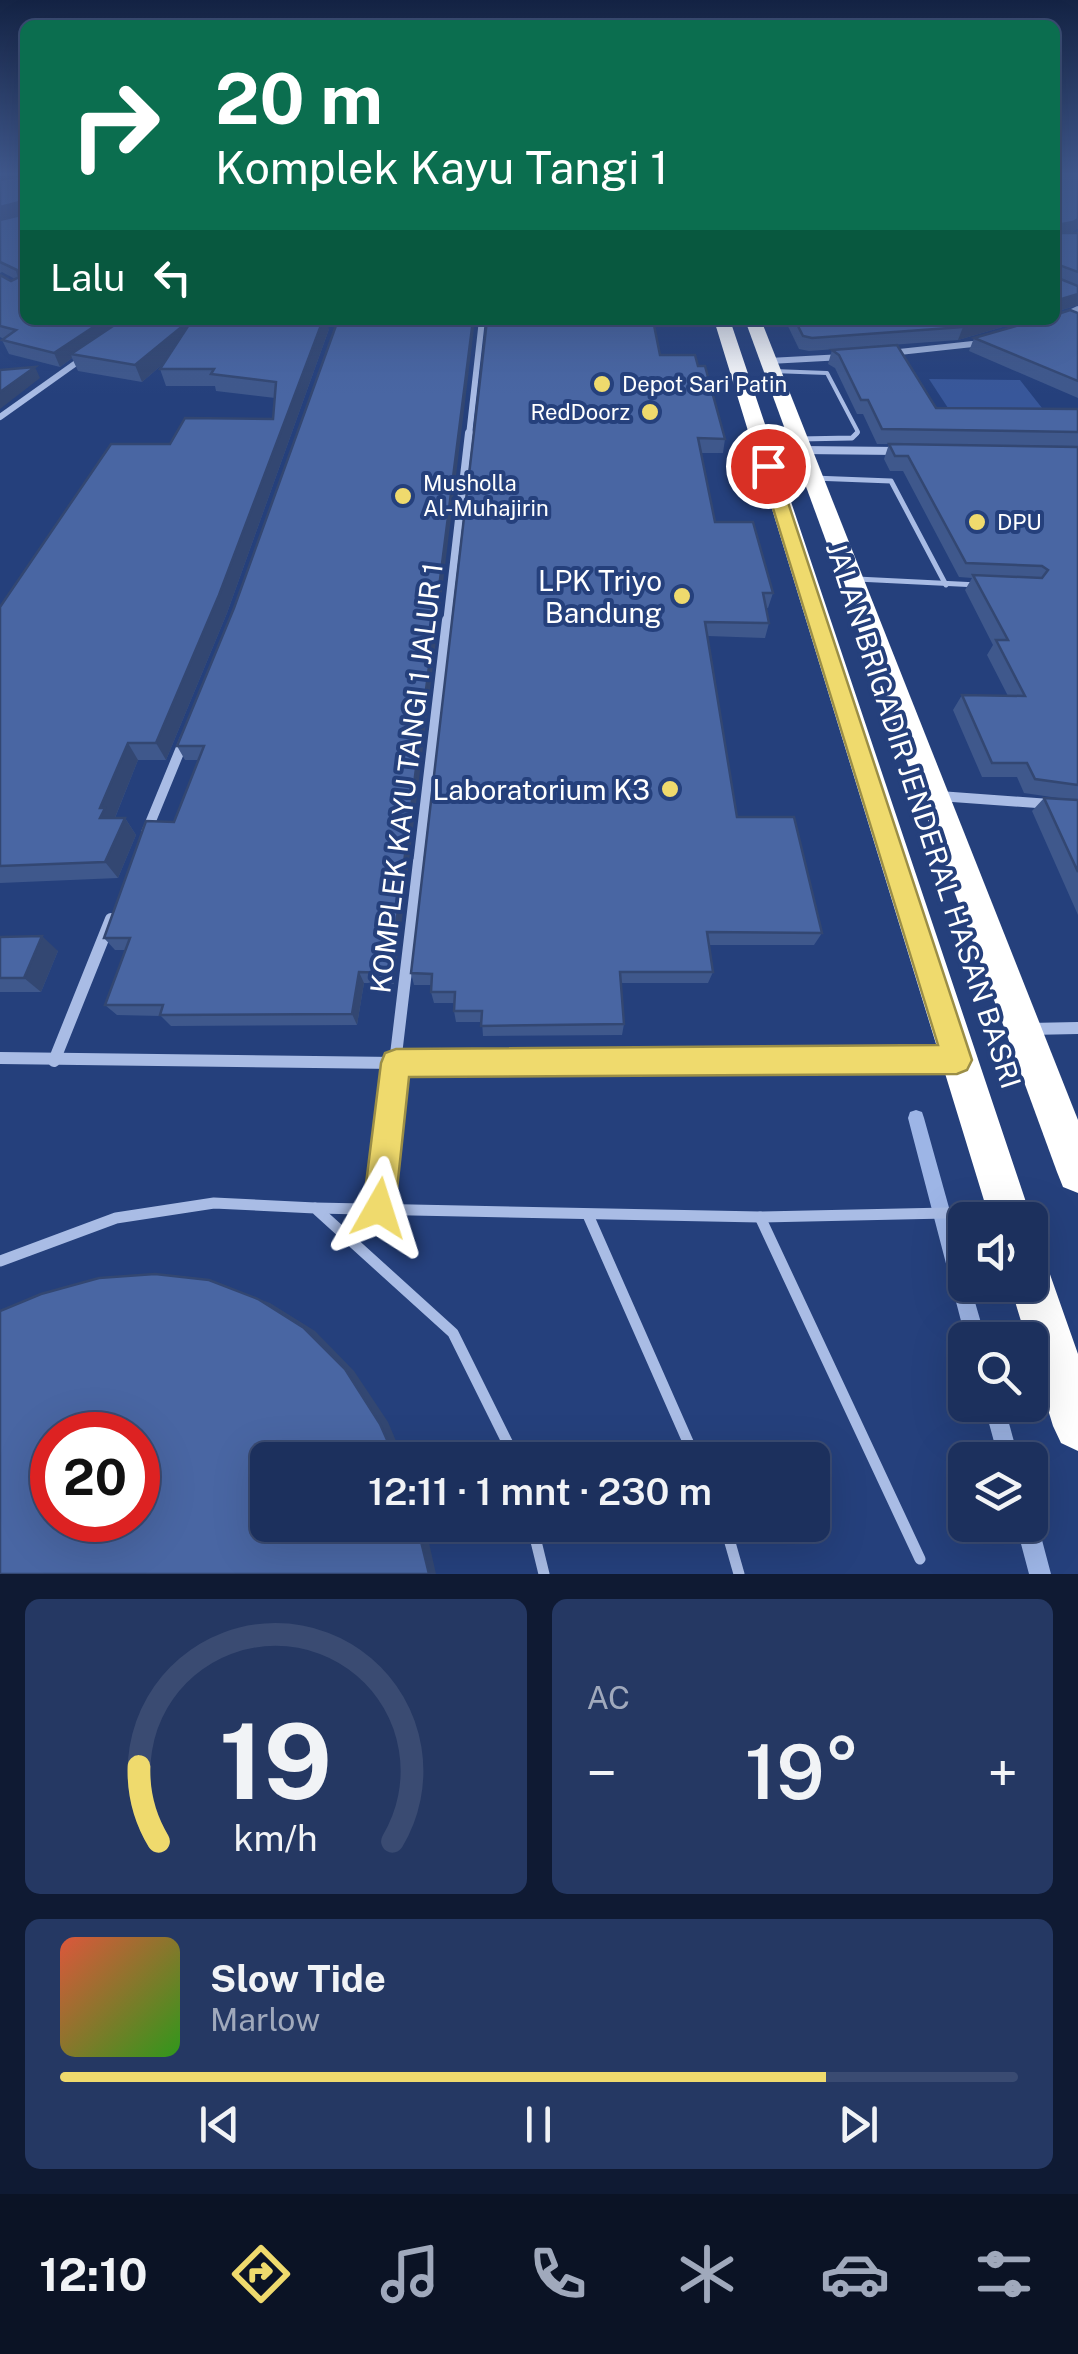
<!DOCTYPE html>
<html lang="id">
<head>
<meta charset="utf-8">
<style>
	body { margin:0; font-family:"Public Sans",sans-serif; background:#253863; color:#f1f3f6; height:100vh; display:flex; flex-direction:column; font-size:38px; white-space:nowrap }
	* { box-sizing:border-box; margin:0 }
	p { font-size:32px; color:#a0a9bc }
	.icon { flex:none; width:55px; height:55px; fill:none; stroke:currentColor; stroke-width:2; stroke-linecap:round; stroke-linejoin:round }
	.map { position:relative; height:1574px; overflow:hidden }
	.side { display:flex; flex-direction:column; gap:25px; padding:25px; background:#0f1a33; flex:1 }
	.side>* { flex:none }
	.top-card { position:absolute; left:20px; top:20px; width:1040px; height:305px; border-radius:15px; box-shadow:0 10px 40px #0002,0 0 0 2px #3a4b72; background:#0b6e4f; color:#fff; overflow:hidden }
	.controls { position:absolute; left:948px; top:1202px; display:grid; gap:20px }
	.controls a { display:grid; place-items:center; width:100px; height:100px; border-radius:15px; background:#1c305d; box-shadow:0 10px 40px #0002,0 0 0 2px #3a4b72; font-size:50px }
	.speed { position:absolute; left:30px; top:1412px; display:flex; gap:20px; font-size:50px; font-weight:700; text-align:center }
	.speed>* { display:grid; place-content:center; width:130px; height:130px; border-radius:50%; background:#1c305d; box-shadow:0 10px 40px #0002,0 0 0 2px #3a4b72; line-height:1 }
	.speed .limit { border:15px solid #d22; background:#fff; color:#111 }
	.pin { position:absolute; display:grid; place-items:center; width:85px; height:85px; color:#fff; margin:-42px; border:5px solid #fff; border-radius:50%; box-shadow:0 2px 10px #0007 }
	.me { position:absolute; width:110px; margin:-55px; rotate:6deg; stroke-linejoin:round; filter:drop-shadow(0 0 8px #0008) }
	.turn { display:flex; align-items:center; gap:35px; height:210px; padding:0 30px; font-size:45px }
	.turn .icon { width:130px; height:130px; stroke-width:2.5 }
	.turn b { display:block; font-size:70px; line-height:85px }
	.then { display:flex; align-items:center; height:95px; padding:0 30px; background:#0003; gap:20px; font-size:38px }
	.big { font-size:75px; font-weight:600; line-height:1.1 }
	.side .tile { flex:1; display:flex; flex-direction:column; justify-content:center; gap:15px; min-width:0; padding:0 35px; border-radius:15px; background:#253863 }
	.side .dial { align-items:center; gap:0 }
	.dial svg { height:260px; overflow:visible; fill:none; stroke:#3a4b72; stroke-width:7; stroke-linecap:round; text-anchor:middle }
	.dial text { fill:#f1f3f6; stroke:none }
	.song { display:flex; align-items:center; gap:30px }
	.cover { width:120px; height:120px; border-radius:15px; background:linear-gradient(135deg,hsl(10 70% 55%),hsl(110 70% 35%)) }
	.played { height:10px; border-radius:5px; background:linear-gradient(90deg,#efda6d 80%,#3a4b72 80%) }
	.keys { display:flex; justify-content:space-around; direction:ltr }
	.heat { display:flex; justify-content:space-between; align-items:center; font-size:55px; direction:ltr }
	.side .tiles { flex:1; display:grid; gap:25px; grid-template-columns:1fr 1fr }
	.tile:last-child { grid-column:span 2 }
	.trip { position:absolute; left:250px; top:1442px; width:580px; height:100px; border-radius:15px; background:#1c305d; box-shadow:0 10px 40px #0002,0 0 0 2px #3a4b72; font-weight:600; line-height:100px; text-align:center }
	.tab-bar { display:flex; height:160px; justify-content:space-around; align-items:center; background:#0b1325; color:#a0a9bc }
	.tab-bar .icon { width:70px; height:70px }
	.tab-bar .selected { color:#efda6d }
	.tab-bar b { font-size:45px; color:#f1f3f6 }
	.map>svg:first-child { display:block }
	.green { fill:#38579a }
	.lines { fill:none; stroke-linecap:round; stroke-linejoin:round }
	.stream { fill:#9db5e6; fill-rule:evenodd }
	.lane-far3 { stroke:#a9bce5; stroke-width:4 }
	.lane-far2 { stroke:#a9bce5; stroke-width:5 }
	.lane-far1 { stroke:#a9bce5; stroke-width:9 }
	.lane { stroke:#a9bce5; stroke-width:11 }
	.street-far3 { stroke:#a9bce5; stroke-width:6 }
	.street-far2 { stroke:#a9bce5; stroke-width:8 }
	.street-far1 { stroke:#a9bce5; stroke-width:10 }
	.street { stroke:#a9bce5; stroke-width:12 }
	.highway { fill:#fff; fill-rule:evenodd }
	.wall { fill:#3f588c }
	.shaded-wall { fill:#334772 }
	.building { fill:#4966a3; stroke:#334772; stroke-width:2.5; fill-rule:evenodd }
	.route { fill:#efda6d; stroke:#9b8e47; stroke-width:2.5 }
	.poi-dot { fill:#efda6d; stroke:#25407c; stroke-width:4 }
	.labels { text-anchor:middle; dominant-baseline:central; stroke-width:8; stroke-linejoin:round; paint-order:stroke }
	.far-poi-label { font-size:22px; fill:#fff; stroke:#25407c; text-anchor:start }
	.poi-label { font-size:28px; fill:#fff; stroke:#25407c; text-anchor:end }
	.street-label { font-size:28px; fill:#fff; stroke:#25407c }
</style>
</head>
<body>
<div class="map">
<svg width="1078" height="1574" viewBox="0 0 1078 1574">
	<rect width="100%" height="100%" fill="#25407c"/>
	<path class="green" d="M 929,379 L 1020,380 L 1042,408 L 948,408 Z"/>
	<g class="lines">
		<g class="stream">
			<path d="M 916,1110 L 922,1112 L 924,1118 L 965,1265 L 965,1285 L 970,1285 L 986,1340 L 966,1340 L 908,1118 L 910,1112 Z"/>
			<path d="M 984,1405 L 1004,1405 L 1019,1460 L 999,1460 Z"/>
			<path d="M 1030,1515 L 1035,1517 L 1038,1525 L 1051,1574 L 1029,1574 L 1016,1525 L 1030,1525 Z"/>
		</g>
		<path class="lane-far3" d="M 773,371 L 827,373 L 858,432 L 855,435"/>
		<g class="lane-far2">
			<path d="M 799,439 L 852,438 L 857,433"/>
			<path d="M 813,478 L 891,481 L 946,585"/>
			<path d="M 857,579 L 978,585"/>
		</g>
		<path class="lane-far1" d="M 383,1175 L 395,1063"/>
		<g class="lane">
			<path d="M 379,1207 L 383,1173"/>
			<path d="M 315,1208 L 760,1217 L 993,1212"/>
			<path d="M 588,1215 L 696,1460"/>
			<path d="M 760,1217 L 920,1559"/>
			<path d="M 0,1261 L 116,1218 L 214,1203 L 315,1208 L 453,1333 L 516,1460"/>
			<path d="M 532,1525 L 544,1574"/>
			<path d="M 725,1525 L 739,1574"/>
		</g>
		<g class="street-far3">
			<path d="M 1055,320 L 1078,309"/>
			<path d="M 890,353 L 982,343"/>
			<path d="M 769,361 L 843,357"/>
			<path d="M 0,417 L 83,358"/>
			<path d="M 469,435 L 482,320"/>
		</g>
		<g class="street-far2">
			<path d="M 802,450 L 897,451"/>
			<path d="M 447,623 L 469,433"/>
		</g>
		<g class="street-far1">
			<path d="M 939,796 L 1078,806"/>
			<path d="M 146,833 L 185,738"/>
			<path d="M 418,864 L 447,620"/>
		</g>
		<g class="street">
			<path d="M 1029,1029 L 1078,1028"/>
			<path d="M 0,1058 L 395,1063 L 951,1060"/>
			<path d="M 54,1061 L 111,919"/>
			<path d="M 395,1063 L 419,862"/>
		</g>
		<g class="highway">
			<path d="M 714,320 L 730,320 L 1032,1220 L 1030,1226 L 1030,1220 L 990,1220 Z"/>
			<path d="M 745,320 L 761,320 L 1078,1120 L 1078,1193 L 1063,1187 L 1057,1172 Z"/>
			<path d="M 1030,1257 L 1046,1263 L 1078,1354 L 1078,1451 L 1061,1443 L 1053,1426 L 1010,1285 L 1030,1285 Z"/>
		</g>
	</g>
	<g class="wall">
		<path d="M 25,175 L 25,320 L 329,329 L 227,613 L 166,760 L 138,760 L 115,818 L 125,818 L 136,835 L 118,878 L 0,883 L 0,607 L 170,444 L 273,419 L 275,398 L 216,391 L 215,386 L 166,386 L 160,369 L 164,363 L 142,382 L 78,371 L 72,358 L 60,367 L 9,354 L 2,340 L 4,339 L 0,337 L 0,275 L 11,281 L 15,279 L 2,272 L 0,273 L 0,180 Z"/>
		<path d="M 1055,175 L 1078,175 L 1078,228 L 1070,233 L 1078,233 L 1078,305 L 1055,312 Z"/>
		<path d="M 1078,313 L 1078,398 L 969,351 L 974,338 Z"/>
		<path d="M 338,320 L 394,984 L 364,983 L 357,1025 L 171,1026 L 161,1016 L 117,1015 L 105,1005 L 126,950 L 115,950 L 104,938 L 174,822 L 198,760 L 185,760 L 177,746 L 234,608 Z"/>
		<path d="M 785,320 L 1027,320 L 958,340 L 809,351 L 799,349 Z"/>
		<path d="M 832,350 L 936,408 L 1078,409 L 1078,446 L 877,444 L 863,414 L 857,414 L 835,368 L 828,364 Z"/>
		<path d="M 660,355 L 698,366 L 725,439 L 723,453 L 701,453 L 715,522 L 773,593 L 768,608 L 766,608 L 769,623 L 765,638 L 708,636 L 737,817 L 822,933 L 814,945 L 709,945 L 713,972 L 708,983 L 621,983 L 624,1024 L 622,1035 L 483,1036 L 482,1022 L 456,1022 L 454,1011 L 454,1003 L 434,1003 L 431,992 L 432,985 L 414,985 L 411,973 Z"/>
		<path d="M 889,444 L 1078,447 L 1078,915 L 1032,811 L 1044,798 L 1072,800 L 1024,793 L 1017,777 L 982,777 L 953,710 L 962,695 L 1008,696 L 987,655 L 993,645 L 965,590 L 972,578 L 959,577 L 903,471 L 890,471 L 884,459 Z"/>
		<path d="M 0,937 L 58,951 L 41,992 L 0,992 Z"/>
	</g>
	<g class="shaded-wall">
		<path d="M 0,175 L 24,175 L 0,180 Z"/>
		<path d="M 19,202 L 24,213 L 0,220 L 0,207 Z"/>
		<path d="M 1078,219 L 1078,228 L 1068,234 L 1055,236 L 1056,225 Z"/>
		<path d="M 1078,294 L 1078,305 L 1055,312 L 1055,301 Z"/>
		<path d="M 104,320 L 128,320 L 71,354 L 72,358 L 60,367 L 54,353 Z"/>
		<path d="M 190,320 L 195,320 L 199,333 L 142,382 L 135,365 Z"/>
		<path d="M 323,320 L 327,320 L 329,329 L 227,613 L 166,760 L 156,743 Z"/>
		<path d="M 473,320 L 475,320 L 394,984 L 390,973 Z"/>
		<path d="M 987,320 L 1027,320 L 958,340 L 963,327 Z"/>
		<path d="M 35,367 L 40,378 L 0,409 L 0,392 Z"/>
		<path d="M 128,743 L 138,760 L 114,820 L 100,818 L 100,808 Z"/>
		<path d="M 125,818 L 136,835 L 118,878 L 105,862 Z"/>
		<path d="M 42,936 L 58,951 L 41,992 L 24,978 Z"/>
		<path d="M 359,972 L 364,983 L 357,1025 L 352,1014 Z"/>
		<path d="M 209,1280 L 270,1303 L 315,1331 L 354,1371 L 388,1422 L 404,1460 L 396,1460 Z"/>
		<path d="M 417,1525 L 425,1525 L 436,1574 L 429,1574 Z"/>
	</g>
	<g class="building">
		<path d="M 25,175 L 25,320 L 104,320 L 54,353 L 2,340 L 16,330 L 0,326 L 0,275 L 11,281 L 19,277 L 17,270 L 0,262 L 0,220 L 21,215 L 24,205 L 19,202 L 0,207 L 0,180 Z"/>
		<path d="M 1055,175 L 1078,175 L 1078,219 L 1073,222 L 1056,225 L 1056,233 L 1078,233 L 1078,272 L 1062,266 L 1055,269 L 1058,278 L 1078,286 L 1078,294 L 1055,301 Z"/>
		<path d="M 1070,310 L 1078,313 L 1078,381 L 974,338 L 1037,320 L 1055,320 L 1055,315 Z"/>
		<path d="M 122,320 L 190,320 L 135,365 L 71,354 Z"/>
		<path d="M 192,320 L 323,320 L 219,595 L 156,743 L 128,743 L 100,808 L 105,808 L 100,818 L 125,818 L 105,862 L 0,866 L 0,607 L 111,444 L 170,444 L 185,418 L 273,419 L 276,382 L 211,374 L 214,369 L 160,369 Z"/>
		<path d="M 338,320 L 473,320 L 390,973 L 359,972 L 352,1014 L 160,1015 L 163,1005 L 105,1005 L 130,938 L 104,938 L 146,821 L 174,822 L 204,746 L 177,746 L 234,608 Z"/>
		<path d="M 487,320 L 653,320 L 660,355 L 695,355 L 698,366 L 705,366 L 725,439 L 698,438 L 715,522 L 753,522 L 773,593 L 763,593 L 769,623 L 705,622 L 737,817 L 794,817 L 822,933 L 707,932 L 713,972 L 620,972 L 624,1024 L 481,1026 L 482,1011 L 454,1011 L 455,992 L 431,992 L 432,974 L 411,973 Z"/>
		<path d="M 795,320 L 987,320 L 963,327 L 812,338 L 803,336 Z"/>
		<path d="M 897,345 L 936,408 L 1078,409 L 1078,432 L 882,429 L 868,400 L 861,400 L 839,355 L 832,350 Z"/>
		<path d="M 35,367 L 0,392 L 0,370 Z"/>
		<path d="M 889,444 L 1078,447 L 1078,785 L 1035,779 L 1027,763 L 992,763 L 962,695 L 1025,696 L 996,640 L 1008,640 L 973,575 L 1042,578 L 1048,570 L 1042,566 L 966,563 L 908,456 L 895,456 Z"/>
		<path d="M 1044,798 L 1078,800 L 1078,872 Z"/>
		<path d="M 42,936 L 24,978 L 0,978 L 0,937 Z"/>
		<path d="M 155,1274 L 209,1280 L 258,1299 L 304,1328 L 345,1369 L 380,1424 L 396,1460 L 268,1460 L 268,1525 L 417,1525 L 429,1574 L 0,1574 L 0,1311 L 41,1294 L 99,1278 ZM 52,1435 L 138,1435 L 138,1520 L 52,1520 Z"/>
	</g>
	<linearGradient id="sky" x2="0" y2="1"><stop stop-color="#142344"/><stop offset="0.44" stop-color="#40598e"/><stop offset="1" stop-color="#40598e" stop-opacity="0"/></linearGradient>
	<rect width="1078" height="395" fill="url(#sky)"/>
	<path class="route" d="M 768,462 L 776,466 L 972,1060 L 967,1070 L 957,1074 L 409,1077 L 395,1208 L 391,1219 L 379,1224 L 368,1219 L 363,1208 L 381,1063 L 385,1053 L 396,1049 L 938,1045 L 760,466 Z"/>
	<g class="poi-dot">
		<circle cx="602" cy="384" r="10"/>
		<circle cx="650" cy="412" r="10"/>
		<circle cx="403" cy="496" r="10"/>
		<circle cx="977" cy="522" r="10"/>
		<circle cx="682" cy="596" r="10"/>
		<circle cx="670" cy="789" r="10"/>
	</g>
	<g class="labels">
		<g class="far-poi-label">
			<text x="622" y="384">Depot Sari Patin</text>
			<text x="630" y="412" text-anchor="end">RedDoorz</text>
			<text x="423" y="483">Musholla<tspan x="423" dy="25">Al-Muhajirin</tspan></text>
			<text x="997" y="522">DPU</text>
		</g>
		<g class="poi-label">
			<text x="662" y="580">LPK Triyo<tspan x="662" dy="32">Bandung</tspan></text>
			<text x="650" y="789">Laboratorium K3</text>
		</g>
		<g class="street-label">
			<text transform="translate(406 778) rotate(-83)">KOMPLEK KAYU TANGI 1 JALUR 1</text>
			<text transform="translate(924 815) rotate(72)">JALAN BRIGADIR JENDERAL HASAN BASRI</text>
		</g>
	</g>
</svg>
<div class="controls">
<a><svg class="icon" aria-label="sound" viewBox="0 0 24 24"><path d="M4 9h4l5-4v14l-5-4H4zM17 9q2 3 0 6"/></svg></a>
<a><svg class="icon" aria-label="search" viewBox="0 0 24 24"><circle cx="10" cy="10" r="6"/><path d="M15 15l6 6"/></svg></a>
<a><svg class="icon" aria-label="layers" viewBox="0 0 24 24"><path d="M12 4l9 5-9 5-9-5zM3 14l9 5 9-5"/></svg></a>
</div>
<div class="speed"><div class="limit">20</div></div>
<div class="pin" style="left:768px;top:466px;background:#d93025"><svg class="icon" aria-label="arrive" viewBox="0 0 24 24"><path d="M6 21V4h12l-3 4 3 4H6"/></svg></div>
<svg class="me" style="left:379px;top:1208px" viewBox="-20 -20 40 40"><path d="M0-17L14 15 0 8-14 15z" fill="#efda6d" stroke="#fff" stroke-width="4"/></svg>
<div class="trip">12:11 · 1 mnt · 230 m</div>
<div class="top-card">
<div class="turn"><svg class="icon" aria-label="right" viewBox="0 0 24 24"><path d="M7 20v-9h11M14 6l5 5-5 5"/></svg><div><b>20 m</b>Komplek Kayu Tangi 1</div></div>
<div class="then">Lalu<svg class="icon" aria-label="left" viewBox="0 0 24 24"><path d="M17 20v-9H6M10 6l-5 5 5 5"/></svg></div>
</div>
</div>
<section class="side">
<div class="tiles">
<div class="tile dial"><svg viewBox="0 0 100 80">
<path d="M14 69A42 42 0 1 1 86 69"/>
<path d="M14 69A42 42 0 0 1 8 46" stroke="#efda6d"/>
<text x="50" y="56" font-size="32" font-weight="700">19</text>
<text x="50" y="72" font-size="11">km/h</text>
</svg></div>
<div class="tile"><p>AC</p>
<div class="heat"><a>−</a><b class="big">19°</b><a>+</a></div>
</div>
<div class="tile">
<div class="song"><i class="cover"></i><div><b>Slow Tide</b><p>Marlow</p></div></div>
<div class="played"></div>
<div class="keys"><svg class="icon" aria-label="previous" viewBox="0 0 24 24"><path d="M18 5L8 12l10 7zM5 5v14"/></svg><svg class="icon" aria-label="pause" viewBox="0 0 24 24"><path d="M8 5v14M16 5v14"/></svg><svg class="icon" aria-label="next" viewBox="0 0 24 24"><path d="M6 5l10 7-10 7zM19 5v14"/></svg></div>
</div>
</div>
</section>
<nav class="tab-bar">
<b>12:10</b>
<svg class="icon selected" aria-label="directions" viewBox="0 0 24 24"><path d="M12 3l9 9-9 9-9-9zM9 14v-3h6M13 9l2 2-2 2"/></svg>
<svg class="icon" aria-label="music" viewBox="0 0 24 24"><path d="M9 18V5l10-2v13"/><circle cx="6" cy="18" r="3"/><circle cx="16" cy="16" r="3"/></svg>
<svg class="icon" aria-label="phone" viewBox="0 0 24 24"><path d="M5 4h4l2 5-3 2q2 4 5 5l2-3 5 2v4C11 20 4 13 5 4z"/></svg>
<svg class="icon" aria-label="climate" viewBox="0 0 24 24"><path d="M12 3v18M4 7l16 10M4 17L20 7"/></svg>
<svg class="icon" aria-label="car" viewBox="0 0 24 24"><path d="M5 17H2v-5l4-1 3-4h7l3 4 3 1v5h-3M9 17h6M6 11h13"/><circle cx="7" cy="17" r="2"/><circle cx="17" cy="17" r="2"/></svg>
<svg class="icon" aria-label="filters" viewBox="0 0 24 24"><path d="M4 7h16M4 17h16"/><circle cx="9" cy="7" r="2"/><circle cx="15" cy="17" r="2"/></svg>
</nav>
</body>
</html>
